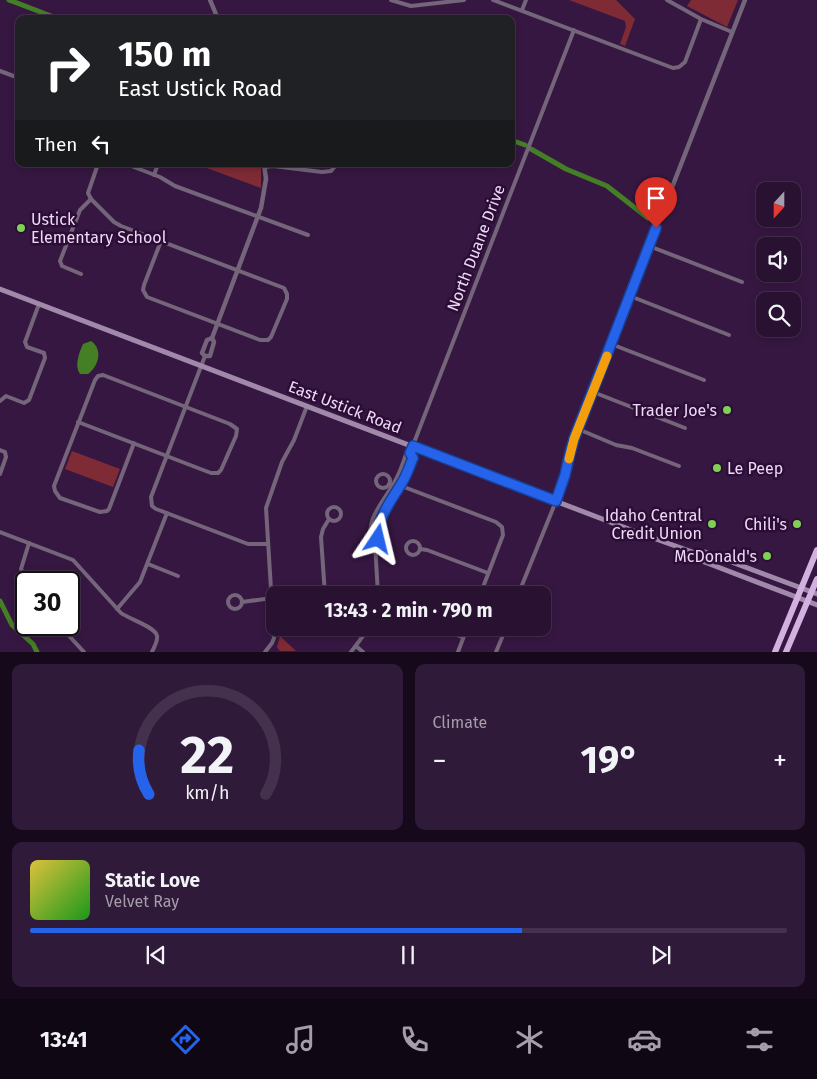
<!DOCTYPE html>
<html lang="en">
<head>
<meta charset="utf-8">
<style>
	body { margin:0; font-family:"Fira Sans",sans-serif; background:#301a39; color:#f1f3f6; height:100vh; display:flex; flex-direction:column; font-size:19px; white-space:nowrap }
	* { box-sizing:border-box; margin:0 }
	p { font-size:16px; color:#a59dab }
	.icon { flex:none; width:28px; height:28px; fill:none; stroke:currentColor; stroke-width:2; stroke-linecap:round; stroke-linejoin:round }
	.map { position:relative; height:652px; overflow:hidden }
	.drawer { display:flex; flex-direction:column; gap:12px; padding:12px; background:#16091b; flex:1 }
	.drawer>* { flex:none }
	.banner { position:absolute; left:15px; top:15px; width:500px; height:152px; border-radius:10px; box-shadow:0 2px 8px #0003,0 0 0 1px #44314d; background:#202124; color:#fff; overflow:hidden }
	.needle { width:32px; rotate:201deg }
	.buttons { position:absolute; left:756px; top:182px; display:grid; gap:10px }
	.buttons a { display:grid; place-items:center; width:45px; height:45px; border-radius:10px; background:#281131; box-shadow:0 2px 8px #0003,0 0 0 1px #44314d; font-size:25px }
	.speed { position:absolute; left:15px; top:571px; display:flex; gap:10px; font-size:25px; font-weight:700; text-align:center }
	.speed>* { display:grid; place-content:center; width:65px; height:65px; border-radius:50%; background:#281131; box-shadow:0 2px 8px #0003,0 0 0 1px #44314d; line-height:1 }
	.speed .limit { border:2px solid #111; border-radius:8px; background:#fff; color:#111 }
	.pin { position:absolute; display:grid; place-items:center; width:42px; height:42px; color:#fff; margin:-51px -21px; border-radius:50% 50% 50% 0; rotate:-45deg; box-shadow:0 0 5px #0007 }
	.pin .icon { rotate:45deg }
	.me { position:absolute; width:55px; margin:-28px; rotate:10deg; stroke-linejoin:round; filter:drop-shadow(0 0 4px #0008) }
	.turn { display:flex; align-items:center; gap:18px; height:105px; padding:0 20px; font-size:22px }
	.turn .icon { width:65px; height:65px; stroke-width:2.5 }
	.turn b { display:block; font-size:35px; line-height:42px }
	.then { display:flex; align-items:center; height:48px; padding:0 20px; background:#0003; gap:10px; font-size:19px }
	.big { font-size:38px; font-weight:700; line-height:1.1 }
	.drawer .card { flex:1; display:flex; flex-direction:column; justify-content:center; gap:8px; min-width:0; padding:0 18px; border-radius:10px; background:#301a39 }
	.drawer .dial { align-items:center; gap:0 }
	.dial svg { height:130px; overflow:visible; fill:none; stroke:#44314d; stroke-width:7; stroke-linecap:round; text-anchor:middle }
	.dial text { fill:#f1f3f6; stroke:none }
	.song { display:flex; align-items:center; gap:15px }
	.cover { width:60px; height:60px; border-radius:8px; background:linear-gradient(135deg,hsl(50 70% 55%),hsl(120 70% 35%)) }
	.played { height:5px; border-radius:2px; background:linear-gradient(90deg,#2563eb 65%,#44314d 65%) }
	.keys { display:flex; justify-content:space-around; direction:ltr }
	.heat { display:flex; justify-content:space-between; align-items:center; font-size:28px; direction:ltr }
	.drawer .tiles { flex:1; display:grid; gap:12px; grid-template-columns:1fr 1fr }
	.card:last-child { grid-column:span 2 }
	.trip { position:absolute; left:266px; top:586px; width:285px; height:50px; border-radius:10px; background:#281131; box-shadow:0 2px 8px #0003,0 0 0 1px #44314d; font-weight:700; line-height:50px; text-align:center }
	.dock { display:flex; height:80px; justify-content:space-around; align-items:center; background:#100714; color:#a59dab }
	.dock .icon { width:35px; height:35px }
	.dock .active { color:#2563eb }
	.dock b { font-size:22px; color:#f1f3f6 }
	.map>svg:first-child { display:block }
	.green { fill:#7f2b35 }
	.water { fill:#457f25 }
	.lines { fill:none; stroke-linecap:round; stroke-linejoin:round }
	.canal { stroke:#457f25; stroke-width:5 }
	.minor { stroke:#74657a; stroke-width:4 }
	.tertiary { stroke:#74657a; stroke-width:4.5 }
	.secondary { stroke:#a189aa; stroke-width:5 }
	.trunk { stroke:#d2b0e0; stroke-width:6 }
	.route-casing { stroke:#184099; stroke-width:12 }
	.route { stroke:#2563eb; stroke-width:9 }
	.slow { stroke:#f59e0b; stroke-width:9 }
	.poi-dot { fill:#7ed153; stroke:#2c0d36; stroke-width:2 }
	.labels { text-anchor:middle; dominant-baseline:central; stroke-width:5; stroke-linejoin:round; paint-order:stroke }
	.poi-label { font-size:16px; fill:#eddaf5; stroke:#2c0d36; text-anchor:end }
	.street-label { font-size:16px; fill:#eddaf5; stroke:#2c0d36 }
</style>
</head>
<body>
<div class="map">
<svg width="817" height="652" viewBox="0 0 817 652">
	<rect width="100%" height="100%" fill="#361741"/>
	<g class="green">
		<path d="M 569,0 L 616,0 L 635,19 L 625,46 L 620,44 L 626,27 L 625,21 Z"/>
		<path d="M 691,0 L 738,0 L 727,27 L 687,6 Z"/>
		<path d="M 196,164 L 261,164 L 261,188 Z"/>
		<path d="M 72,451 L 120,469 L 113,487 L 65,469 Z"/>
		<path d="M 280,636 L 296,651 L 280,651 L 277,647 Z"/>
	</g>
	<path class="water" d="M 91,341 C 103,349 99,366 88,374 L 80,374 C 74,366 79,353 83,344 Z"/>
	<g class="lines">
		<g class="canal">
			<path d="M 9,0 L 59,19"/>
			<path d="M 511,140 L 525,145"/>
			<path d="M 531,149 L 566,169 L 607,186 L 648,218"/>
			<path d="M 0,601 L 12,625 L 33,644 L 37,652"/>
		</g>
		<g class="minor">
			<path d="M 391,0 L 411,6 L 464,0"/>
			<path d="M 493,0 L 673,68 L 679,67 L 685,62 L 701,19"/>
			<path d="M 667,0 L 701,19 L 732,32"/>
			<path d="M 522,10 L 526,0"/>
			<path d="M 0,71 L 19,78"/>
			<path d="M 98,164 L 88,193 L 91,199 L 114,222 L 121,226 L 284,288 L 287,294 L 287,299 L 271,337 L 268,340 L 260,340 L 147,297 L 143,290 L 144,285 L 161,241"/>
			<path d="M 126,164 L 160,177 L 175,186 L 308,235"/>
			<path d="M 265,167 L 273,166 L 322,172 L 331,171 L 337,164"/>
			<path d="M 154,175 L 158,164"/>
			<path d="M 649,246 L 742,282"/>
			<path d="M 81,274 L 62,266 L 60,261 L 80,210 L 91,199"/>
			<path d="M 630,296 L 729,335"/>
			<path d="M 611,344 L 704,380"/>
			<path d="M 205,356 L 151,497 L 152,506 L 156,509 L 248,544 L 268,544"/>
			<path d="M 593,392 L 685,428"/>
			<path d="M 0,401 L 6,396 L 24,403 L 29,400 L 45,358 L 44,353 L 27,347 L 25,342 L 39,304"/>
			<path d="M 78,422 L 211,473 L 218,473 L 221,470 L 236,436 L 237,429 L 230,424 L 103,375 L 98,376 L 95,380 L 54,486 L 55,491 L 60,498 L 100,512 L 107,511 L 109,509 L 134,443"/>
			<path d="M 578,429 L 616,445 L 632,448 L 679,466"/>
			<path d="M 0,450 L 5,452 L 6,457 L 0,474"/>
			<path d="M 410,453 L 574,30"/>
			<path d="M 410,453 L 413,458 C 410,465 407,474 403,481 C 392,500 378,515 378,539 L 375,542 C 360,525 387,497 394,483 C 399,474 403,464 406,454 Z"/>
			<circle cx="383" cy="481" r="7"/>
			<path d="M 389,484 L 404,487 L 496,522 L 502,527 L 503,535 L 480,595"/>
			<circle cx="334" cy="514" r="7"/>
			<path d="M 0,532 L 73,560 L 121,613 C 129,619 156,627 157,636 C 158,641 154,647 152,652"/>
			<circle cx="413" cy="548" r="7"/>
			<path d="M 375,542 L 378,595"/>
			<path d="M 420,549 L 427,550 L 488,573"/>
			<path d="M 148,564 L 178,576"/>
			<path d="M 28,582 L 21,569 L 29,543"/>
			<circle cx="235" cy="602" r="7"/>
			<path d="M 325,595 L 321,537 L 323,529 L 329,519"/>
			<path d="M 518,595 L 556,501"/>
			<path d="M 242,602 L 272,598"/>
			<path d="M 117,609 L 140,582 L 167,513"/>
			<path d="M 59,625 L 84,652"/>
			<path d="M 438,628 L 463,637"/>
			<path d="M 356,646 L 363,652"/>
			<path d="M 265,652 L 272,643 L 274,638 L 266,508 L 282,462 L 294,440 L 307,406"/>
			<path d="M 351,652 L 369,628"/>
			<path d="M 458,652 L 467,628"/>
			<path d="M 496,652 L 506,628"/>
		</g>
		<g class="tertiary">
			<path d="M 210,0 L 218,19"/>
			<path d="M 212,338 L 261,208 L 266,179 L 264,164"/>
			<path d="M 212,338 L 214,342 L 210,356 L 205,356 L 202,353 L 207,340 Z"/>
			<path d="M 556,501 C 565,477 569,453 578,429 L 745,0"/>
		</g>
		<g class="secondary">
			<path d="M 0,289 L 639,533 L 698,554 L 705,552 L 817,594"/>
			<path d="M 698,554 L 702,561 L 817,605"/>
		</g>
		<g class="trunk">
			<path d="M 775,652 L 817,550"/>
			<path d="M 786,652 L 817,579"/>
		</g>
	</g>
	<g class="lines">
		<defs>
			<path id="route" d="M 378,539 C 378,515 392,500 403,481 C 407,474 410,465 413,458 L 410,453 L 413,446 L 556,501 L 565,475 L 570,453 L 574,439 L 656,228"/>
		</defs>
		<use href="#route" class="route-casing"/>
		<use href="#route" class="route"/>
		<path class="slow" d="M 569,459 L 574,439 L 607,356"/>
	</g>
	<g class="poi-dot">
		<circle cx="21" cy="228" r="5"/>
		<circle cx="727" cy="410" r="5"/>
		<circle cx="717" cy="468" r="5"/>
		<circle cx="712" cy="524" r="5"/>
		<circle cx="797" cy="524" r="5"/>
		<circle cx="767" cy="556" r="5"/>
	</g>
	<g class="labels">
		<g class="poi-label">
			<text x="31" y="219" text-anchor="start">Ustick<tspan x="31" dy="18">Elementary School</tspan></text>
			<text x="717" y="410">Trader Joe's</text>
			<text x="727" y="468" text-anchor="start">Le Peep</text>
			<text x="702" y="515">Idaho Central<tspan x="702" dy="18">Credit Union</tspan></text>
			<text x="787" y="524">Chili's</text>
			<text x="757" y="556">McDonald's</text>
		</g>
		<g class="street-label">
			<text transform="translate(476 248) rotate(-69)">North Duane Drive</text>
			<text transform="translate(345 407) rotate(21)">East Ustick Road</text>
		</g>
	</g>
</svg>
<div class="buttons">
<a><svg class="needle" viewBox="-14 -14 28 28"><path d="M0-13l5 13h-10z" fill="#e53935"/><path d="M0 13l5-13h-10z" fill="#a59dab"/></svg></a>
<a><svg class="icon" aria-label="sound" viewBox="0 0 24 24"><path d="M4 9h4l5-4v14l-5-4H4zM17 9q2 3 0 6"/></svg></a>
<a><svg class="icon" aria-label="search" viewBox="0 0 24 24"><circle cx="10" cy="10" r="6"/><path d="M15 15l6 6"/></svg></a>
</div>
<div class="speed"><div class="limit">30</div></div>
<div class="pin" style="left:656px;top:228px;background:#d93025"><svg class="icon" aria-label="arrive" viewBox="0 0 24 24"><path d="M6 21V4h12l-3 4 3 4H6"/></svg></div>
<svg class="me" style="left:378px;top:539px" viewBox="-20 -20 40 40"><path d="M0-17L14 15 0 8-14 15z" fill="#2563eb" stroke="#fff" stroke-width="4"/></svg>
<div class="trip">13:43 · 2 min · 790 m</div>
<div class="banner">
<div class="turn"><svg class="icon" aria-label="right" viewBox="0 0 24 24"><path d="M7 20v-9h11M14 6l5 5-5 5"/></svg><div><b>150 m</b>East Ustick Road</div></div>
<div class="then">Then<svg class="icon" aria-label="left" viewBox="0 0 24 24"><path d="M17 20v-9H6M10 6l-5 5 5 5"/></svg></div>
</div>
</div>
<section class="drawer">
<div class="tiles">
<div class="card dial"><svg viewBox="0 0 100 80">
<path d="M14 69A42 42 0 1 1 86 69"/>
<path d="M14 69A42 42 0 0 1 8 42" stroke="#2563eb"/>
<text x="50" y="56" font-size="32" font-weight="700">22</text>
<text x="50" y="72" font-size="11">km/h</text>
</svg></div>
<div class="card"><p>Climate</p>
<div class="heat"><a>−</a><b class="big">19°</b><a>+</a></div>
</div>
<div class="card">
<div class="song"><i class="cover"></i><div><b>Static Love</b><p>Velvet Ray</p></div></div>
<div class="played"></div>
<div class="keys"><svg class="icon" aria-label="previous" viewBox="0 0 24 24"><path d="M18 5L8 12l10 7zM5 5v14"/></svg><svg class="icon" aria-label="pause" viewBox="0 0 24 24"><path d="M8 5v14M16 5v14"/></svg><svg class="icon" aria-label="next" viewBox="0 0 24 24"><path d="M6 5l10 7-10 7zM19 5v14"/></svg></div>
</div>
</div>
</section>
<nav class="dock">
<b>13:41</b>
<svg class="icon active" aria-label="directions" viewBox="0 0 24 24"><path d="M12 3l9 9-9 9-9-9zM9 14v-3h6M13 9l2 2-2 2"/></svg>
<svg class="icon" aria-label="music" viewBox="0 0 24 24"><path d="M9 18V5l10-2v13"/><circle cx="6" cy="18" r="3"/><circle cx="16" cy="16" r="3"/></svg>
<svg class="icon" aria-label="phone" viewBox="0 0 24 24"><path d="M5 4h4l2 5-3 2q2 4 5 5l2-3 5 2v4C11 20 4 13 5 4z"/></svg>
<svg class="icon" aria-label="climate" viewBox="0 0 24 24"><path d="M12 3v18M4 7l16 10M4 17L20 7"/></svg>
<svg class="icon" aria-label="car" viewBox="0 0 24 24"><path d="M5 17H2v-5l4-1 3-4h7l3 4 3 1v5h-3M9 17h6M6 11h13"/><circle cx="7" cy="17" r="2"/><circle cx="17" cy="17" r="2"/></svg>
<svg class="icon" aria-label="filters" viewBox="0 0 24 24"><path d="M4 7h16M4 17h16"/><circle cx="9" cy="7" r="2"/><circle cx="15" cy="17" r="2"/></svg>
</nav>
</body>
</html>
